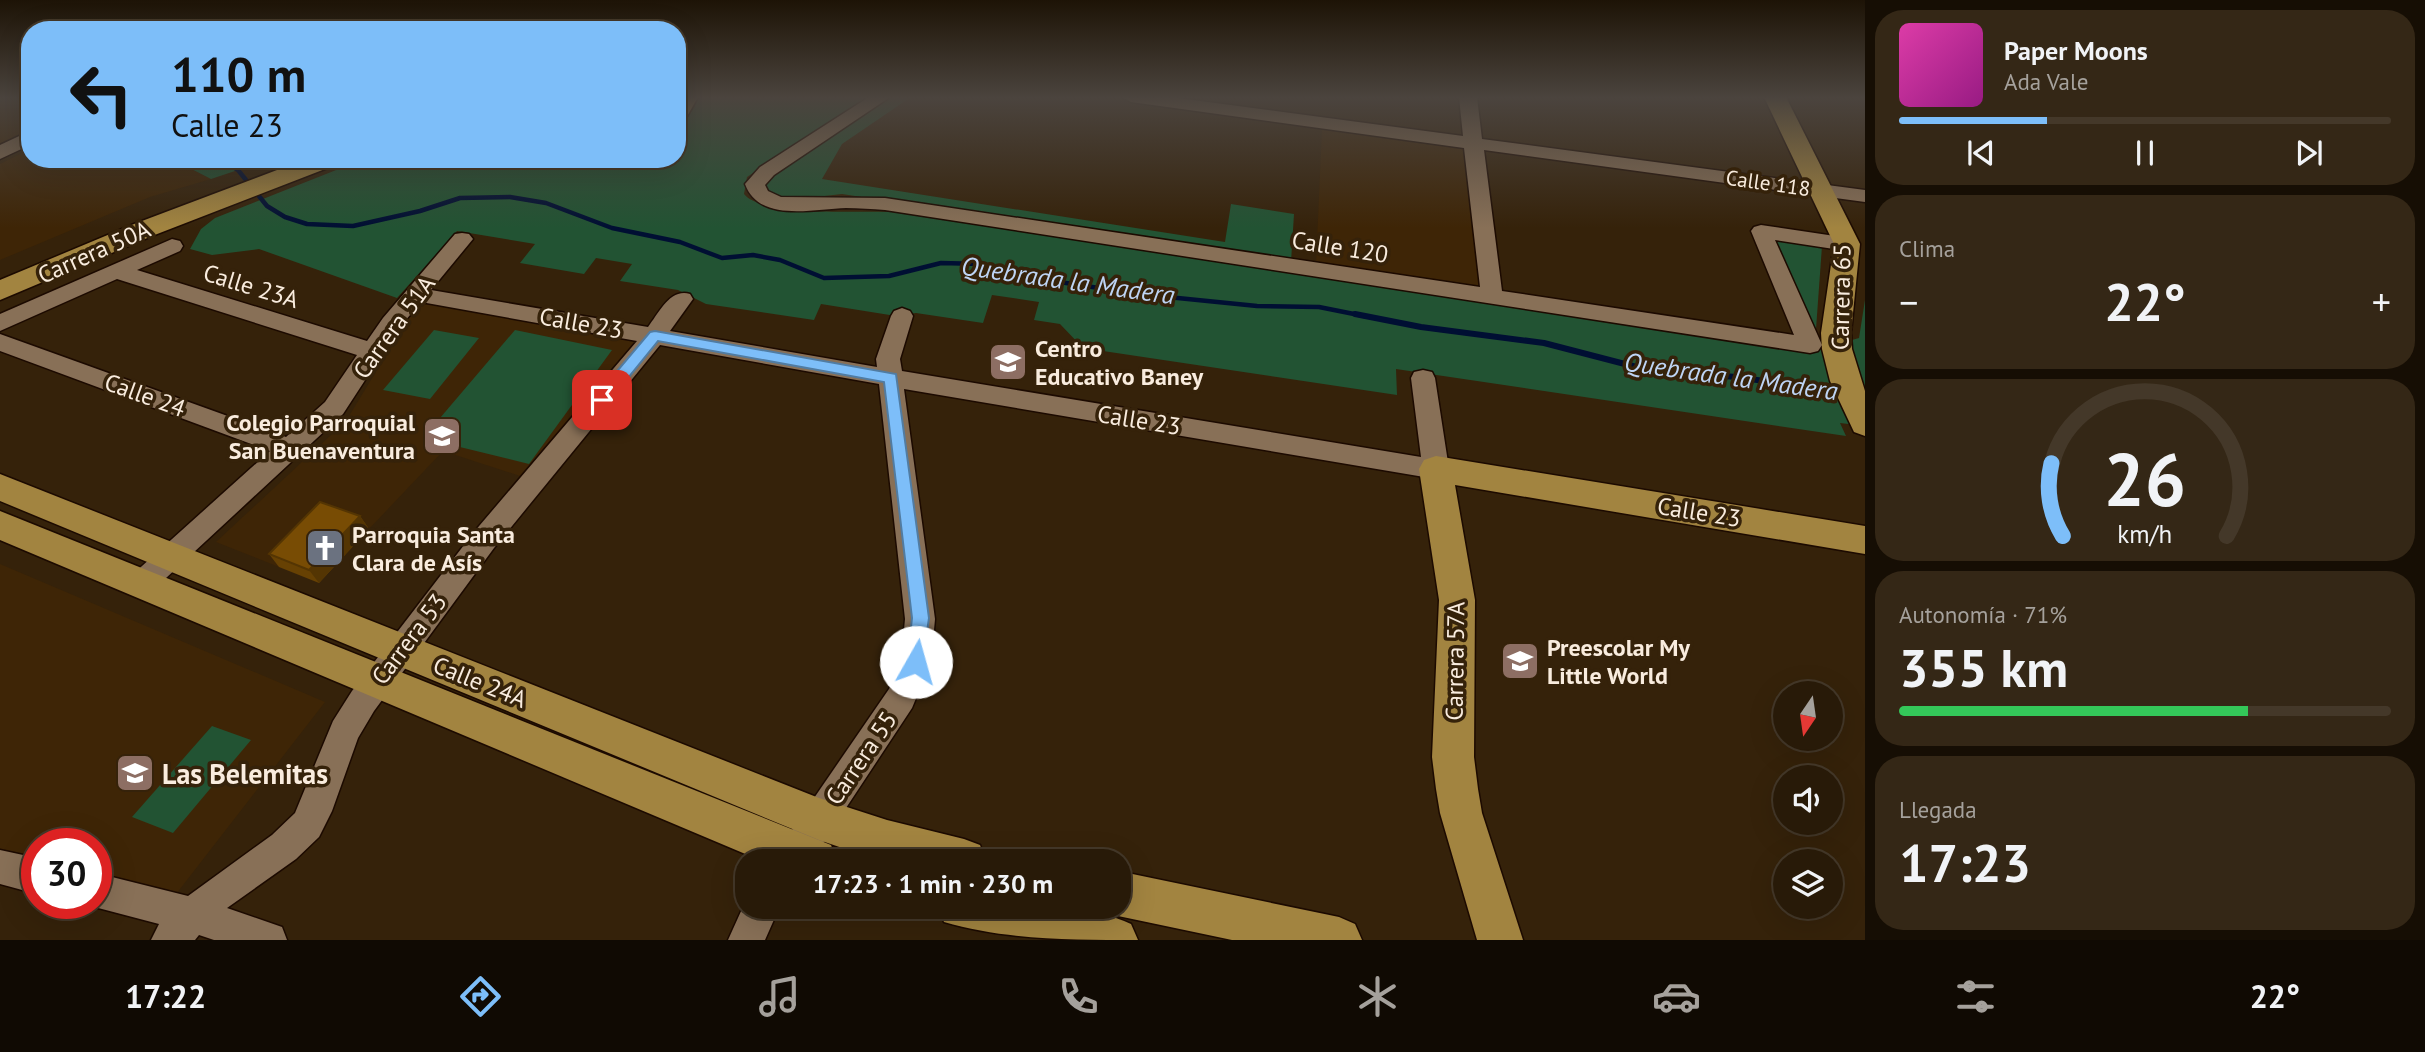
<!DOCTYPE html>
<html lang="es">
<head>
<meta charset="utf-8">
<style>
	body { margin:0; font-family:"PT Sans",sans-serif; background:#342716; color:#f1f3f6; height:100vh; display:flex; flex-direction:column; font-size:26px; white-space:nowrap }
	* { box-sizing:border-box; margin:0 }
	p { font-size:23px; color:#a5a19c }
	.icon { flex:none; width:38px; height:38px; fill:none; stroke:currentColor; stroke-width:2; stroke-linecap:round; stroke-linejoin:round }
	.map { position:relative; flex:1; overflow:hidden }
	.side { display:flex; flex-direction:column; gap:10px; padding:10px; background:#160e04; width:560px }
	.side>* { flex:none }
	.top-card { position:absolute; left:21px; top:21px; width:665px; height:147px; border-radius:28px; box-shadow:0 7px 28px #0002,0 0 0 2px #443829; background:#7dbef9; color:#111; overflow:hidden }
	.needle { width:46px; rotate:193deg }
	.buttons { position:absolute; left:1773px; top:681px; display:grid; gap:14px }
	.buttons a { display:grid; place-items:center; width:70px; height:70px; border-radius:50%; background:#281a08; box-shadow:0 7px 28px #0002,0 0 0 2px #443829; font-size:35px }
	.speed { position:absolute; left:21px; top:828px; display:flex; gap:14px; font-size:35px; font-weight:700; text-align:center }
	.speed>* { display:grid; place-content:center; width:91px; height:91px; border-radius:50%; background:#281a08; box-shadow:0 7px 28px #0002,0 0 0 2px #443829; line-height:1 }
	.speed .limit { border:10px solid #d22; background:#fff; color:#111 }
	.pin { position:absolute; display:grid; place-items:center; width:60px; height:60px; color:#fff; margin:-30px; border-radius:14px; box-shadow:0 4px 10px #0006 }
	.me { position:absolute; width:77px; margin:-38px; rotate:7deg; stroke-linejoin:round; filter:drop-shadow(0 0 5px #0008) }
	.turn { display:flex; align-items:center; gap:24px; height:147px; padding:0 35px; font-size:32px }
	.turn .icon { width:91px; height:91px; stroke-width:2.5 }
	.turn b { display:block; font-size:49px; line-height:60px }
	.big { font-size:52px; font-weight:700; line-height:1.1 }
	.side .card { flex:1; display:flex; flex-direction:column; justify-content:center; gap:10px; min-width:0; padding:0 24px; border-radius:28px; background:#342716 }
	.side .dial { align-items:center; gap:0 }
	.dial svg { height:182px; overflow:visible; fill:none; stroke:#443829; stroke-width:7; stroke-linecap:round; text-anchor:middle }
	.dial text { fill:#f1f3f6; stroke:none }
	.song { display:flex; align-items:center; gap:21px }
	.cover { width:84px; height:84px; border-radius:10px; background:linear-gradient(135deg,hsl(320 70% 55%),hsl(310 70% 35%)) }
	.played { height:7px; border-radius:4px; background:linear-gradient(90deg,#7dbef9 30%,#443829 30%) }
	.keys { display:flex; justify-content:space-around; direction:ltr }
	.heat { display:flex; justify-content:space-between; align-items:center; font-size:38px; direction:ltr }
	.charge { height:10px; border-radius:5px; background:linear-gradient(90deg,#34c759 71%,#443829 0) }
	.trip { position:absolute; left:735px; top:849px; width:396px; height:70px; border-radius:28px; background:#281a08; box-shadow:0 7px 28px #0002,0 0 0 2px #443829; font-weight:700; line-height:70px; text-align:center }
	.menu { display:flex; height:112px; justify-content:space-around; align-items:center; background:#100a03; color:#a5a19c }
	.menu .icon { width:49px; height:49px }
	.menu .selected { color:#7dbef9 }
	.menu b { font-size:32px; color:#f1f3f6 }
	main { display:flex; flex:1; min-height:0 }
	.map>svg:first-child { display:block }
	.built { fill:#3e2506 }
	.green { fill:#225333 }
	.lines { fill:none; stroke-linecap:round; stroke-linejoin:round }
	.stream-far1 { stroke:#000f33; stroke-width:4.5 }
	.stream { stroke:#000f33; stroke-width:6 }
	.minor-casing { stroke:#1c0a00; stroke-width:3 }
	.major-casing { stroke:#1c0a00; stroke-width:3 }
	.highway-casing { stroke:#1c0a00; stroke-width:3 }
	.minor { fill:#887057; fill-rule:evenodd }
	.major { fill:#a28440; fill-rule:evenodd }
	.highway { fill:#b39130; fill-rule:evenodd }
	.wall { fill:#674103 }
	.shaded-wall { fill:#543503 }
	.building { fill:#784c04; stroke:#543503; stroke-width:2 }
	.route { fill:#7dbef9; stroke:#517ca2; stroke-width:2 }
	.labels { text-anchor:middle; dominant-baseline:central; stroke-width:7; stroke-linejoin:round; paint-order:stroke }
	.far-street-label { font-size:21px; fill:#f9ecde; stroke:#35220a }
	.street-label { font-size:24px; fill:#f9ecde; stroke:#35220a }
	.poi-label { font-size:24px; font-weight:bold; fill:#f9ecde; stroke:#35220a; text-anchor:start }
	.water-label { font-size:26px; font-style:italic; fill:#bed4f4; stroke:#35220a }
	.near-poi-label { font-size:28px; font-weight:bold; fill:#f9ecde; stroke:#35220a; text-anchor:start }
</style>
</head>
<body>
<main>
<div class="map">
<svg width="1865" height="940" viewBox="0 0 1865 940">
	<rect width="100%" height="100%" fill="#35220a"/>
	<g class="built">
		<path d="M 20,97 L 30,97 L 30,128 L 0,144 L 0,102 Z"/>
		<path d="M 1322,129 L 1463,148 L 1480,290 L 1316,264 Z"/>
		<path d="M 30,149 L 30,159 L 172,159 L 211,179 L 150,197 L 0,260 L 0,164 Z"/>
		<path d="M 419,301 L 636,340 L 520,476 L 443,451 L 369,529 L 329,515 L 279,567 L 216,542 L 346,421 Z"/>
		<path d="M 0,564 L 325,702 L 173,898 L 96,877 L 96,844 L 37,844 L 37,862 L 0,852 Z"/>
	</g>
	<g class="green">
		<path d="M 699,97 L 869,97 L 747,177 L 744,194 C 764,218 858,210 892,212 L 1813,351 L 1859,338 L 1865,300 L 1865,426 L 1840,423 L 1846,436 L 1396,369 L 1397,395 L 1083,348 L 1060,324 L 1034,320 L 1039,302 L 992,295 L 983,323 L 916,313 L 896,316 L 821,304 L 814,320 L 706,304 L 678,290 L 620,281 L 632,264 L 596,258 L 584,274 L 520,263 L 535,244 L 457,231 L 397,298 L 259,249 L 212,255 L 190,249 L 201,229 L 215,218 L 364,159 L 513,159 C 546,175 582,163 616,159 C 636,157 657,159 677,159 L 677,127 L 692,111 Z"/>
		<path d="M 892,97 L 911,97 L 842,144 L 822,179 L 1225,242 L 1231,204 L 1294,214 L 1291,262 L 842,194 C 815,197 792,202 766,192 L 763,185 L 773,174 Z"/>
		<path d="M 172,159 L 243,159 L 253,165 L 211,179 Z"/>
		<path d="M 1774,238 L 1822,246 L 1815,343 Z"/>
		<path d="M 434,330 L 479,338 L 430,399 L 383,390 Z"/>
		<path d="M 515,330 L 612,350 L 529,464 L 423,438 Z"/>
		<path d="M 212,726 L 251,740 L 173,833 L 132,817 Z"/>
	</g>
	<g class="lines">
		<path class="stream-far1" d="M 221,159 L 238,170 L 267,206 L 285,217 L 307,224 L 353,226 L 420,211 L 460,198 L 510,197 L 546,203 L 612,228 L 680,242 L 722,258 L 753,255 L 780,260 L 824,278 L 889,276 L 941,263 L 982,264 L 1053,281 L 1138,294 L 1257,306 L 1319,307 L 1364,316"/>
		<path class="stream" d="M 1355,314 L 1421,327 L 1544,343 L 1648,370 L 1736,377 L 1842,392"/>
		<defs>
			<g id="minor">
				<path d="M 869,97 L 890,97 L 774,175 L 765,185 L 768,191 L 781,197 L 885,198 L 1480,287 L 1464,148 L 1131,102 L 1122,97 L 1170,97 L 1463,136 L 1459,97 L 1477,97 L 1482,139 L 1865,190 L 1865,202 L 1484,150 L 1502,291 L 1794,335 L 1751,231 L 1754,227 L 1761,225 L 1855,239 L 1858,244 L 1855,249 L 1847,251 L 1775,240 L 1822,345 L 1818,351 L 1810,353 L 885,210 C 872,209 859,208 846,208 C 813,209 759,223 745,184 L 760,167 Z"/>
				<path d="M 30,131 L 30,145 L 0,159 L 0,145 Z"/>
				<path d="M 462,233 L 469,234 L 473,239 L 431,290 L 648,327 C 659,313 670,288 690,294 L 693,299 L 670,331 L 877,367 L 876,359 L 891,316 L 894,311 L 902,308 L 910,311 L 913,316 L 900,359 L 902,371 L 1421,457 L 1411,378 L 1414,372 L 1423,370 L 1432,372 L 1435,378 L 1449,469 L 1445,476 L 1436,479 L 904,389 L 935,619 L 931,662 L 912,708 L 811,861 L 774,861 L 779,849 L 889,689 L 901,662 L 905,619 L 879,384 L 660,345 L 494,548 L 374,711 L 358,738 L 332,811 L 319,837 L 296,859 L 227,908 L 282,927 L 287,940 L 214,940 L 199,935 L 195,940 L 151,940 L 159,924 L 83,904 L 96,903 L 96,873 L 188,896 L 272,835 L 295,813 L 333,721 L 352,691 L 474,532 L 637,341 L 421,302 L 399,328 L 343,414 L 152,591 L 142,595 L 132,591 L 128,583 L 132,575 L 270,451 L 0,351 L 0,334 L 286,437 L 325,402 L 357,355 L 117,279 L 0,331 L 0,314 L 172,239 L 180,241 L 183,246 L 180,251 L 137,270 L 367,341 L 383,318 L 455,234 Z"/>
				<path d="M 0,850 L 37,858 L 37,894 L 0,884 Z"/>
				<path d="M 747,898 L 747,906 L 780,906 L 765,940 L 728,940 Z"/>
			</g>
			<g id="major">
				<path d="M 677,97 L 698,97 L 685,120 L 677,122 Z"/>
				<path d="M 1764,97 L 1786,97 L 1860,244 L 1851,333 L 1852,349 L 1865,391 L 1865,436 L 1854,432 L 1830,381 L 1822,349 L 1821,333 L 1834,244 Z"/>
				<path d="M 306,159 L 341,159 L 338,164 L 152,236 L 0,300 L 0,280 L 134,224 Z"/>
				<path d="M 542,159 L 592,159 L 589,164 C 575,168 559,168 545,164 Z"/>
				<path d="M 1436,456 L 1865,526 L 1865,554 L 1455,485 L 1475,600 L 1474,757 L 1478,789 L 1482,813 L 1523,940 L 1477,940 L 1440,813 L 1436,789 L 1432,757 L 1439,600 L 1419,469 L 1424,460 Z"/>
				<path d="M 0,474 L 819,798 L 887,820 L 964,839 L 980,845 L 986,861 L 880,861 L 819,840 L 0,501 Z"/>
				<path d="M 0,511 L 831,845 L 837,861 L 762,861 L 0,540 Z"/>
				<path d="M 1118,871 L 1339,917 L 1355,924 L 1362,940 L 1232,940 L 1118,916 L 1101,906 L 1118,906 Z"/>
				<path d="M 938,906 C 1002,906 1071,898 1131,924 L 1138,940 C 1073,940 1005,940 944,922 Z"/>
			</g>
			<path id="highway" d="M 310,159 C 303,169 295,169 284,166 L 280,160 Z"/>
		</defs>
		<use href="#minor" class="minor-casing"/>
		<use href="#major" class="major-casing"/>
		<use href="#highway" class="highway-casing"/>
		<use href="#minor" class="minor"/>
		<use href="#major" class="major"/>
		<use href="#highway" class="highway"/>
	</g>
	<path class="wall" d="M 360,516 L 369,529 L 319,583 L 279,567 L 269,554 Z"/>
	<path class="shaded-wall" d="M 360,516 L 369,529 L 319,583 L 309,570 Z"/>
	<path class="building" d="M 320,502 L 360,516 L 309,570 L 269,554 Z"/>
	<linearGradient id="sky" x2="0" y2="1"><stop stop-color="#1d1306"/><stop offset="0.43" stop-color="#4b443e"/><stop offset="1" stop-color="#4b443e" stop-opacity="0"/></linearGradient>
	<rect width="1865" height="228" fill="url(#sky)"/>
	<path class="route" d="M 655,331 L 896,374 L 929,618 L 922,667 L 916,670 L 909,667 L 907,662 L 912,618 L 884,382 L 658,341 L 607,404 L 596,404 L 594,400 L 596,396 L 650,332 Z"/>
	<defs>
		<symbol id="school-square" viewBox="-11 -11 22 22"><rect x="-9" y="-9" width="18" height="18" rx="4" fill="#8d6e63" stroke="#35220a"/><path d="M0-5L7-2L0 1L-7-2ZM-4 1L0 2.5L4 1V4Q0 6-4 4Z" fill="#fff"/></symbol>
		<symbol id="church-square" viewBox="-11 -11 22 22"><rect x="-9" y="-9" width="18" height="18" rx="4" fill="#6b7280" stroke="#35220a"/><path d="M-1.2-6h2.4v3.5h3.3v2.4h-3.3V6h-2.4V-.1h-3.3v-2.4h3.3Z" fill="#fff"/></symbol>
	</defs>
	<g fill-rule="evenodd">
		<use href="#school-square" x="986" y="340" width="44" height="44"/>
		<use href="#school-square" x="420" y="414" width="44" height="44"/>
		<use href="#church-square" x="303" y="526" width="44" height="44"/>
		<use href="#school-square" x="1498" y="639" width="44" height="44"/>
		<use href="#school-square" x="113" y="751" width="44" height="44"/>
	</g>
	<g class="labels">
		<g class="far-street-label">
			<text transform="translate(1768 183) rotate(8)">Calle 118</text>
		</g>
		<g class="street-label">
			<text transform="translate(1340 247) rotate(9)">Calle 120</text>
			<text transform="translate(94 252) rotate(-24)">Carrera 50A</text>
			<text transform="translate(251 286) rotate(17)">Calle 23A</text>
			<text transform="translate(1841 297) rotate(-89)">Carrera 65</text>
			<text transform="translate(581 323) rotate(10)">Calle 23</text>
			<text transform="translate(394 327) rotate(-54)">Carrera 51A</text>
			<text transform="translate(145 395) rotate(20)">Calle 24</text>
			<text transform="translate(1139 420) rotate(9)">Calle 23</text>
			<text transform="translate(1699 512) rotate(9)">Calle 23</text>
			<text transform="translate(409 639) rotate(-53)">Carrera 53</text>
			<text transform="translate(1455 661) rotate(-89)">Carrera 57A</text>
			<text transform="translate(480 682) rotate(22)">Calle 24A</text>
			<text transform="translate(861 758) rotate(-56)">Carrera 55</text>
		</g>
		<g class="poi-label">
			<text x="1035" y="348">Centro<tspan x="1035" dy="28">Educativo Baney</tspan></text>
			<text x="415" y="422" text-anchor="end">Colegio Parroquial<tspan x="415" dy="28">San Buenaventura</tspan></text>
			<text x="352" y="534">Parroquia Santa<tspan x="352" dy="28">Clara de Asís</tspan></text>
			<text x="1547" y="647">Preescolar My<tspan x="1547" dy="28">Little World</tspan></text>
		</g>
		<g class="water-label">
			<text transform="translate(1068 280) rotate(8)">Quebrada la Madera</text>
			<text transform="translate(1731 376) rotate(8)">Quebrada la Madera</text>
		</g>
		<g class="near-poi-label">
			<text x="162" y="773">Las Belemitas</text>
		</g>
	</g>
</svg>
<div class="buttons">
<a><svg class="needle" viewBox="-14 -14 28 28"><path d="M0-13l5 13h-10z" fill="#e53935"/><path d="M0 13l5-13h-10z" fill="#a5a19c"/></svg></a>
<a><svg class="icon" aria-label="sound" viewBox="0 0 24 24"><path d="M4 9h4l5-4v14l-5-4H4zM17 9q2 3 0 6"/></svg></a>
<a><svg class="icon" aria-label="layers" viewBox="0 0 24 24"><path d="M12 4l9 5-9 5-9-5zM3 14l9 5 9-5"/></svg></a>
</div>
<div class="speed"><div class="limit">30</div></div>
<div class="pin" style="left:602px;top:400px;background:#d93025"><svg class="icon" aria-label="arrive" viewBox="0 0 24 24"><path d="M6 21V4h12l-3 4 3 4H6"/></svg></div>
<svg class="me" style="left:916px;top:662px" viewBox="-20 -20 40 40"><circle r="19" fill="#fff"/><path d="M0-13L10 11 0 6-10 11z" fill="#7dbef9"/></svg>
<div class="trip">17:23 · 1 min · 230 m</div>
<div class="top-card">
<div class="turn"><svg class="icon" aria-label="left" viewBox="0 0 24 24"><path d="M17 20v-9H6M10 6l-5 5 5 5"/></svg><div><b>110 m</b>Calle 23</div></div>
</div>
</div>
<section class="side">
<div class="card">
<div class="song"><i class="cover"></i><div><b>Paper Moons</b><p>Ada Vale</p></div></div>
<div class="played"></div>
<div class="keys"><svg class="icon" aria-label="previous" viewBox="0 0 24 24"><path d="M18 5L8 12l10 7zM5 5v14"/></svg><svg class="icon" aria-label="pause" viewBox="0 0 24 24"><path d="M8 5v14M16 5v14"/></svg><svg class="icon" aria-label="next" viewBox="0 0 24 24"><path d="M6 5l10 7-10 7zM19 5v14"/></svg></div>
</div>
<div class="card"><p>Clima</p>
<div class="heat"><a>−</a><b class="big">22°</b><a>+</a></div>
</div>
<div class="card dial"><svg viewBox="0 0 100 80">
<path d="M14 69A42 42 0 1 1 86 69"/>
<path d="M14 69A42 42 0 0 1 9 37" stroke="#7dbef9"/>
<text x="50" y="56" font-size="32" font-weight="700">26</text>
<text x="50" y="72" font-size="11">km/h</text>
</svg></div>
<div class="card"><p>Autonomía · 71%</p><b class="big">355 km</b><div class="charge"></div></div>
<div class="card"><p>Llegada</p><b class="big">17:23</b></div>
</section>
</main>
<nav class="menu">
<b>17:22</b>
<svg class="icon selected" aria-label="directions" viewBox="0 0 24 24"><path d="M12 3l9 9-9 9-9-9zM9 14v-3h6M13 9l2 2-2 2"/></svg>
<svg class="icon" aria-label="music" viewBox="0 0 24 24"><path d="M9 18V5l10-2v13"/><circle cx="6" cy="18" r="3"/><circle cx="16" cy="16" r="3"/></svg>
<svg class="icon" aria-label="phone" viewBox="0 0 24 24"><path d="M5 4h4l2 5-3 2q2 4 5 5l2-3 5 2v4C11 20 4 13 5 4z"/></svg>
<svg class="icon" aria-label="climate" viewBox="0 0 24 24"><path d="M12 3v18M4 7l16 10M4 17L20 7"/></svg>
<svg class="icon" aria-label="car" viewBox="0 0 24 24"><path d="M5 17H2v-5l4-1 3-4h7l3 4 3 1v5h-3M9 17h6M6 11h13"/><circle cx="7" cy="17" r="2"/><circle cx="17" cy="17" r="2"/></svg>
<svg class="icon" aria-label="filters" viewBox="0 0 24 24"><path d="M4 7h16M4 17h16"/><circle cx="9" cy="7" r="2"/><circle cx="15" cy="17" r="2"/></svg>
<b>22°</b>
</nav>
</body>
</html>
